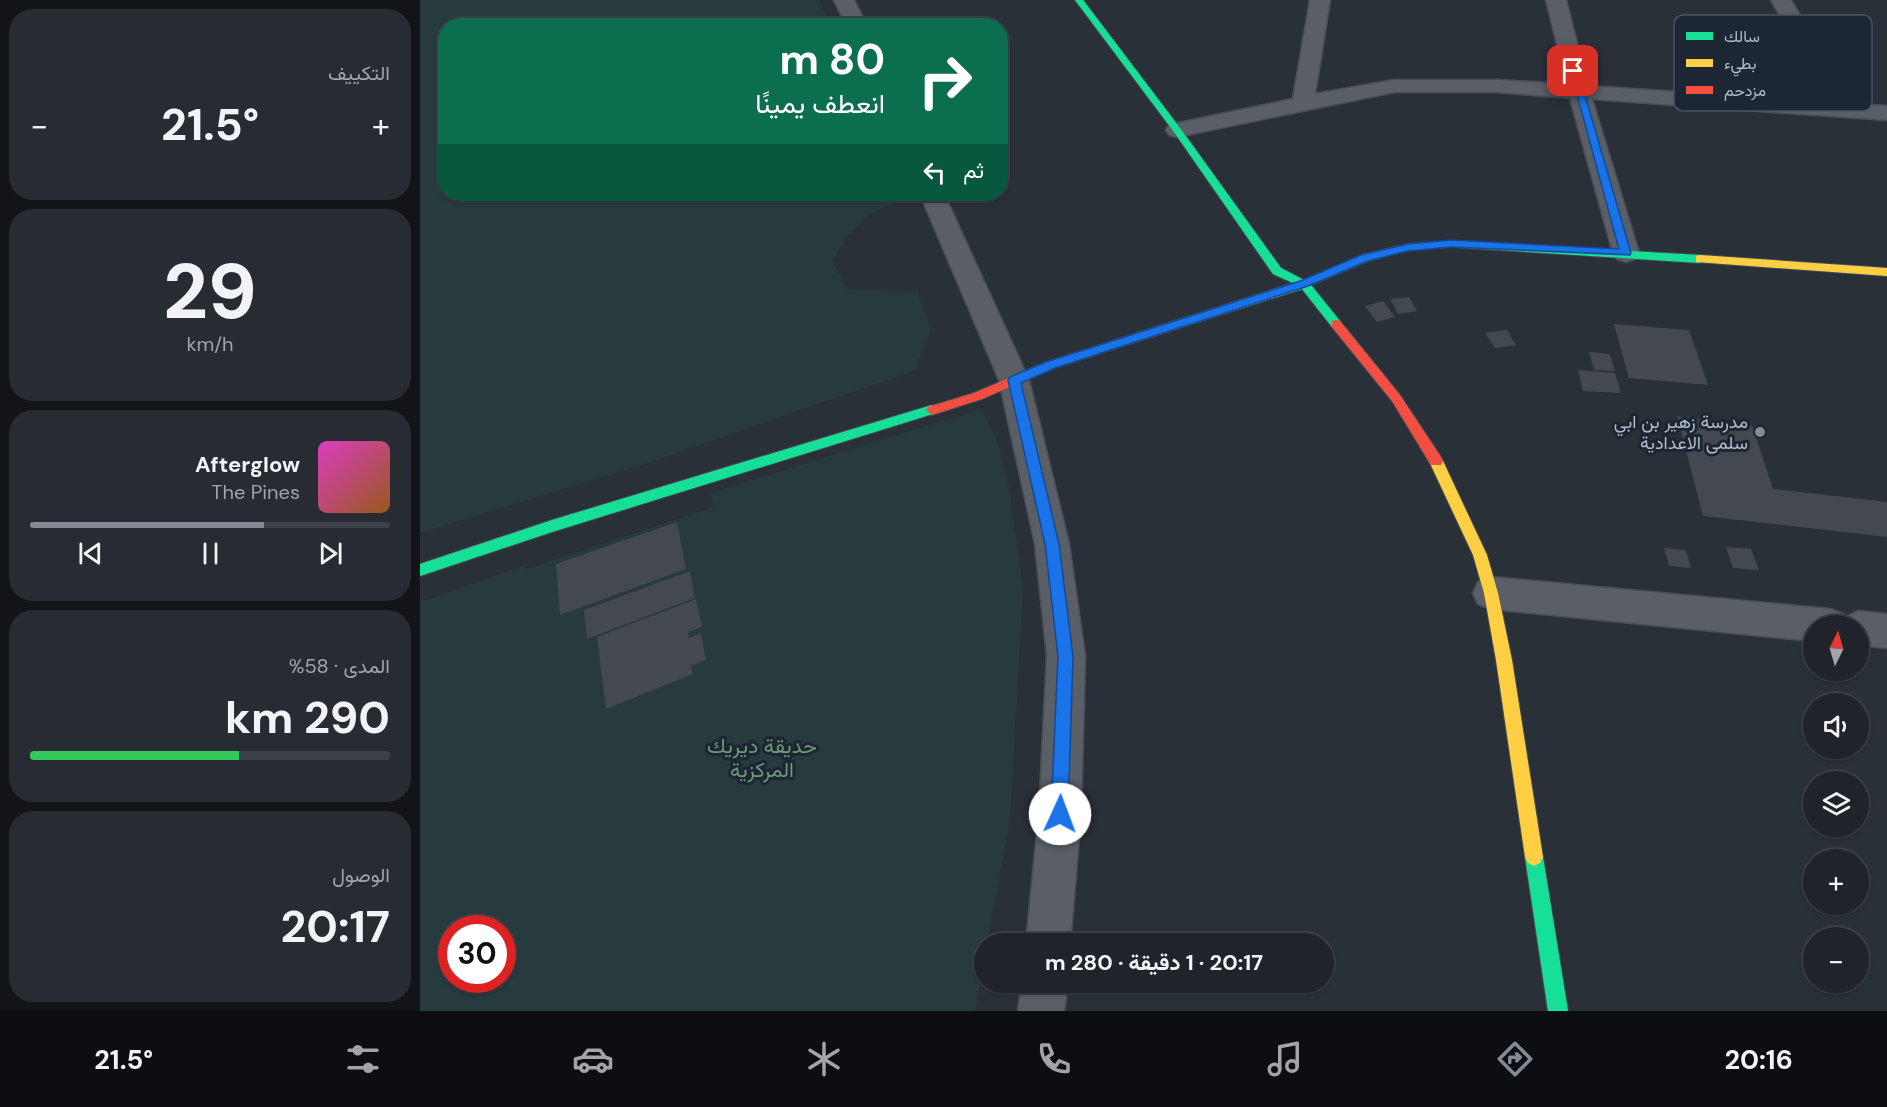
<!DOCTYPE html>
<html lang="ar">
<head>
<meta charset="utf-8">
<style>
	body { margin:0; font-family:"DM Sans",Vazirmatn,sans-serif; background:#282c32; color:#f1f3f6; direction:rtl; height:100vh; display:flex; flex-direction:column; font-size:22px; white-space:nowrap }
	* { box-sizing:border-box; margin:0 }
	p { font-size:20px; color:#a2a4a8 }
	.icon { flex:none; width:33px; height:33px; fill:none; stroke:currentColor; stroke-width:2; stroke-linecap:round; stroke-linejoin:round }
	.map { position:relative; flex:1; overflow:hidden; direction:ltr }
	.drawer { display:flex; flex-direction:column; gap:9px; padding:9px; background:#121417; width:420px }
	.drawer>* { flex:none }
	.guide { position:absolute; left:18px; top:18px; width:570px; height:183px; border-radius:24px; box-shadow:0 2px 4px #0004,0 0 0 2px #3d4147; direction:rtl; background:#0b6e4f; color:#fff; overflow:hidden }
	.needle { width:39px; rotate:5deg }
	.buttons { position:absolute; left:1383px; top:615px; display:grid; gap:12px }
	.buttons a { display:grid; place-items:center; width:66px; height:66px; border-radius:50%; background:#20242a; box-shadow:0 2px 4px #0004,0 0 0 2px #3d4147; font-size:30px }
	.speed { position:absolute; left:18px; top:915px; display:flex; gap:12px; font-size:30px; font-weight:700; text-align:center }
	.speed>* { display:grid; place-content:center; width:78px; height:78px; border-radius:50%; background:#20242a; box-shadow:0 2px 4px #0004,0 0 0 2px #3d4147; line-height:1 }
	.speed .limit { border:9px solid #d22; background:#fff; color:#111 }
	.pin { position:absolute; display:grid; place-items:center; width:51px; height:51px; color:#fff; margin:-26px; border-radius:12px; box-shadow:0 3px 9px #0006 }
	.me { position:absolute; width:66px; margin:-33px; rotate:2deg; stroke-linejoin:round; filter:drop-shadow(0 0 4px #0008) }
	.turn { display:flex; align-items:center; gap:21px; height:126px; padding:0 24px; font-size:27px }
	.turn .icon { width:78px; height:78px; stroke-width:2.5 }
	.turn b { display:block; font-size:42px; line-height:51px }
	.then { display:flex; align-items:center; height:57px; padding:0 24px; background:#0003; gap:12px; font-size:22px }
	.big { font-size:45px; font-weight:700; line-height:1.1 }
	.drawer .tile { flex:1; display:flex; flex-direction:column; justify-content:center; gap:9px; min-width:0; padding:0 21px; border-radius:24px; background:#282c32 }
	.drawer .dial { align-items:center; gap:0 }
	.dial b { font-size:78px; line-height:1 }
	.song { display:flex; align-items:center; gap:18px }
	.cover { width:72px; height:72px; border-radius:9px; background:linear-gradient(135deg,hsl(310 70% 55%),hsl(30 70% 35%)) }
	.played { height:6px; border-radius:3px; background:linear-gradient(90deg,#848b96 65%,#3d4147 65%) }
	.keys { display:flex; justify-content:space-around; direction:ltr }
	.heat { display:flex; justify-content:space-between; align-items:center; font-size:33px; direction:ltr }
	.charge { height:9px; border-radius:4px; background:linear-gradient(90deg,#34c759 58%,#3d4147 0) }
	.trip { position:absolute; left:554px; top:933px; width:360px; height:60px; border-radius:30px; background:#20242a; box-shadow:0 2px 4px #0004,0 0 0 2px #3d4147; font-weight:700; line-height:60px; text-align:center; direction:rtl }
	.menu { display:flex; height:96px; justify-content:space-around; align-items:center; background:#0d0e11; color:#a2a4a8 }
	.menu .icon { width:42px; height:42px }
	.menu .selected { color:#848b96 }
	.menu b { font-size:27px; color:#f1f3f6 }
	main { display:flex; flex:1; min-height:0 }
	.map>svg:first-child { display:block }
	.green { fill:#273a3e; fill-rule:evenodd }
	.building { fill:#444950 }
	.lines { fill:none; stroke-linecap:round; stroke-linejoin:round }
	.street-casing { stroke:#484c53; stroke-width:3 }
	.fast-casing { stroke:#484c53; stroke-width:2 }
	.slow-casing { stroke:#484c53; stroke-width:2 }
	.jam-casing { stroke:#484c53; stroke-width:2 }
	.street { fill:#5a5e66; fill-rule:evenodd }
	.fast { fill:#16e098; fill-rule:evenodd }
	.slow { fill:#ffcf43; fill-rule:evenodd }
	.jam { fill:#f24e42; fill-rule:evenodd }
	.route { fill:#1a73e8; stroke:#114b97; stroke-width:1.5 }
	.poi-dot { fill:#848b96; stroke:#1d2633; stroke-width:2 }
	.labels { text-anchor:middle; dominant-baseline:central; stroke-width:6; stroke-linejoin:round; paint-order:stroke }
	.poi-label { font-size:18px; fill:#b4bcc9; stroke:#1d2633; text-anchor:end }
	.near-park-label { font-size:21px; fill:#6b9a76; stroke:#1d2633 }
	.key { fill:#1d2633; stroke:#4a5360; stroke-width:1.5 }
	.key-label { font-size:16px; fill:#b4bcc9 }
</style>
</head>
<body>
<main>
<div class="map">
<svg width="1467" height="1011" viewBox="0 0 1467 1011">
	<rect width="100%" height="100%" fill="#2a3038"/>
	<g class="green">
		<path d="M 0,0 L 399,0 L 410,25 L 26,26 L 26,194 L 484,194 L 486,199 L 448,214 L 427,237 L 412,260 L 427,289 L 498,293 L 511,331 L 494,371 L 222,465 L 0,533 Z"/>
		<path d="M 561,409 L 579,446 L 589,487 L 603,588 L 590,821 L 567,943 L 564,944 L 564,961 L 555,1011 L 0,1011 L 0,602 L 106,565 L 106,569 L 294,507 L 290,493 ZM 32,928 L 82,928 L 82,980 L 32,980 Z"/>
	</g>
	<g class="building">
		<path d="M 989,297 L 997,311 L 978,314 L 970,299 Z"/>
		<path d="M 963,301 L 975,317 L 957,322 L 945,306 Z"/>
		<path d="M 1194,324 L 1269,330 L 1288,385 L 1209,378 Z"/>
		<path d="M 1087,330 L 1096,345 L 1075,348 L 1065,333 Z"/>
		<path d="M 1169,352 L 1190,354 L 1195,371 L 1174,370 Z"/>
		<path d="M 1158,370 L 1195,373 L 1201,393 L 1163,391 Z"/>
		<path d="M 1257,416 L 1332,425 L 1353,489 L 1467,502 L 1467,537 L 1283,516 Z"/>
		<path d="M 257,522 L 266,569 L 140,615 L 136,564 Z"/>
		<path d="M 1306,547 L 1331,549 L 1339,570 L 1313,568 Z"/>
		<path d="M 1244,548 L 1266,550 L 1271,568 L 1249,566 Z"/>
		<path d="M 270,571 L 275,598 L 167,639 L 164,610 Z"/>
		<path d="M 276,599 L 282,627 L 268,632 L 269,638 L 281,633 L 286,660 L 271,666 L 273,674 L 186,709 L 177,637 Z"/>
	</g>
	<g class="lines">
		<defs>
			<g id="street">
				<path d="M 414,0 L 434,0 L 447,26 L 427,26 Z"/>
				<path d="M 890,0 L 910,0 L 895,94 L 974,80 L 1077,80 L 1147,84 L 1126,0 L 1146,0 L 1168,86 L 1409,102 L 1351,0 L 1371,0 L 1432,104 L 1467,106 L 1467,120 L 1172,99 L 1219,253 L 1215,259 L 1206,262 L 1197,259 L 1193,253 L 1150,98 L 1077,92 L 974,92 L 757,137 L 749,135 L 746,130 L 749,125 L 873,99 Z"/>
				<path d="M 500,194 L 524,194 L 609,380 L 649,544 L 665,656 L 661,814 L 650,944 L 606,944 L 619,814 L 627,656 L 615,544 L 579,380 Z"/>
				<path d="M 1071,577 L 1410,609 L 1423,614 L 1424,618 L 1438,611 L 1467,614 L 1467,648 L 1438,645 L 1438,626 L 1394,626 L 1394,641 L 1071,609 L 1058,604 L 1053,593 L 1058,582 Z"/>
				<path d="M 602,982 L 648,982 L 644,1011 L 598,1011 Z"/>
			</g>
			<g id="fast">
				<path d="M 655,0 L 663,0 L 760,128 L 861,268 L 884,280 L 945,254 L 988,244 L 1031,241 L 1280,255 L 1285,259 L 1280,263 L 1031,247 L 988,250 L 948,261 L 891,285 L 920,321 L 920,327 L 912,327 L 882,289 L 725,339 L 717,339 L 715,336 L 717,333 L 873,283 L 853,274 L 754,132 Z"/>
				<path d="M 512,405 L 518,410 L 516,413 L 132,532 L 0,576 L 0,564 L 132,520 Z"/>
				<path d="M 1114,848 L 1120,851 L 1123,857 L 1148,1011 L 1128,1011 L 1105,857 L 1108,851 Z"/>
			</g>
			<g id="slow">
				<path d="M 1280,255 L 1467,268 L 1467,276 L 1276,262 L 1276,256 Z"/>
				<path d="M 1016,456 L 1023,461 L 1067,555 L 1078,593 L 1092,660 L 1123,857 L 1120,863 L 1114,866 L 1108,863 L 1105,857 L 1076,660 L 1064,593 L 1053,555 L 1009,461 Z"/>
			</g>
			<g id="jam">
				<path d="M 916,320 L 920,321 L 980,395 L 1021,457 L 1023,461 L 1021,465 L 1011,465 L 972,401 L 912,327 L 912,321 Z"/>
				<path d="M 721,332 L 725,333 L 727,336 L 725,339 L 634,368 L 562,399 L 512,415 L 506,410 L 508,407 L 554,393 L 626,362 Z"/>
			</g>
		</defs>
		<use href="#street" class="street-casing"/>
		<use href="#fast" class="fast-casing"/>
		<use href="#slow" class="slow-casing"/>
		<use href="#jam" class="jam-casing"/>
		<use href="#street" class="street"/>
		<use href="#fast" class="fast"/>
		<use href="#slow" class="slow"/>
		<use href="#jam" class="jam"/>
	</g>
	<path class="route" d="M 1150,69 L 1158,71 L 1211,253 L 1210,255 L 1031,247 L 988,251 L 948,261 L 888,286 L 635,368 L 601,383 L 639,544 L 653,656 L 648,814 L 646,820 L 640,822 L 634,820 L 631,814 L 638,656 L 625,544 L 588,380 L 590,377 L 626,362 L 880,281 L 941,255 L 988,244 L 1031,240 L 1199,249 Z"/>
	<circle class="poi-dot" cx="1340" cy="432" r="6"/>
	<g class="labels">
		<g class="poi-label">
			<text x="1328" y="422">مدرسة زهير بن ابي<tspan x="1328" dy="21">سلمى الاعدادية</tspan></text>
		</g>
		<g class="near-park-label">
			<text x="342" y="746">حديقة ديريك<tspan x="342" dy="24">المركزية</tspan></text>
		</g>
	</g>
	<rect x="1254" y="15" width="198" height="96" rx="9" class="key"/>
	<rect x="1266" y="32" width="27" height="8" fill="#16e098"/>
	<rect x="1266" y="59" width="27" height="8" fill="#ffcf43"/>
	<rect x="1266" y="86" width="27" height="8" fill="#f24e42"/>
	<g class="key-label">
		<text x="1304" y="42">سالك</text>
		<text x="1304" y="69">بطيء</text>
		<text x="1304" y="96">مزدحم</text>
	</g>
</svg>
<div class="buttons">
<a><svg class="needle" viewBox="-14 -14 28 28"><path d="M0-13l5 13h-10z" fill="#e53935"/><path d="M0 13l5-13h-10z" fill="#a2a4a8"/></svg></a>
<a><svg class="icon" aria-label="sound" viewBox="0 0 24 24"><path d="M4 9h4l5-4v14l-5-4H4zM17 9q2 3 0 6"/></svg></a>
<a><svg class="icon" aria-label="layers" viewBox="0 0 24 24"><path d="M12 4l9 5-9 5-9-5zM3 14l9 5 9-5"/></svg></a>
<a>+</a>
<a>−</a>
</div>
<div class="speed"><div class="limit">30</div></div>
<div class="pin" style="left:1153px;top:71px;background:#d93025"><svg class="icon" aria-label="arrive" viewBox="0 0 24 24"><path d="M6 21V4h12l-3 4 3 4H6"/></svg></div>
<svg class="me" style="left:640px;top:814px" viewBox="-20 -20 40 40"><circle r="19" fill="#fff"/><path d="M0-13L10 11 0 6-10 11z" fill="#1a73e8"/></svg>
<div class="trip">20:17 · 1 دقيقة · 280 m</div>
<div class="guide">
<div class="turn"><svg class="icon" aria-label="right" viewBox="0 0 24 24"><path d="M7 20v-9h11M14 6l5 5-5 5"/></svg><div><b>80 m</b>انعطف يمينًا</div></div>
<div class="then">ثم<svg class="icon" aria-label="left" viewBox="0 0 24 24"><path d="M17 20v-9H6M10 6l-5 5 5 5"/></svg></div>
</div>
</div>
<section class="drawer">
<div class="tile"><p>التكييف</p>
<div class="heat"><a>−</a><b class="big">21.5°</b><a>+</a></div>
</div>
<div class="tile dial"><b>29</b><p>km/h</p></div>
<div class="tile">
<div class="song"><i class="cover"></i><div><b>Afterglow</b><p>The Pines</p></div></div>
<div class="played"></div>
<div class="keys"><svg class="icon" aria-label="previous" viewBox="0 0 24 24"><path d="M18 5L8 12l10 7zM5 5v14"/></svg><svg class="icon" aria-label="pause" viewBox="0 0 24 24"><path d="M8 5v14M16 5v14"/></svg><svg class="icon" aria-label="next" viewBox="0 0 24 24"><path d="M6 5l10 7-10 7zM19 5v14"/></svg></div>
</div>
<div class="tile"><p>المدى · 58%</p><b class="big">290 km</b><div class="charge"></div></div>
<div class="tile"><p>الوصول</p><b class="big">20:17</b></div>
</section>
</main>
<nav class="menu">
<b>20:16</b>
<svg class="icon selected" aria-label="directions" viewBox="0 0 24 24"><path d="M12 3l9 9-9 9-9-9zM9 14v-3h6M13 9l2 2-2 2"/></svg>
<svg class="icon" aria-label="music" viewBox="0 0 24 24"><path d="M9 18V5l10-2v13"/><circle cx="6" cy="18" r="3"/><circle cx="16" cy="16" r="3"/></svg>
<svg class="icon" aria-label="phone" viewBox="0 0 24 24"><path d="M5 4h4l2 5-3 2q2 4 5 5l2-3 5 2v4C11 20 4 13 5 4z"/></svg>
<svg class="icon" aria-label="climate" viewBox="0 0 24 24"><path d="M12 3v18M4 7l16 10M4 17L20 7"/></svg>
<svg class="icon" aria-label="car" viewBox="0 0 24 24"><path d="M5 17H2v-5l4-1 3-4h7l3 4 3 1v5h-3M9 17h6M6 11h13"/><circle cx="7" cy="17" r="2"/><circle cx="17" cy="17" r="2"/></svg>
<svg class="icon" aria-label="filters" viewBox="0 0 24 24"><path d="M4 7h16M4 17h16"/><circle cx="9" cy="7" r="2"/><circle cx="15" cy="17" r="2"/></svg>
<b>21.5°</b>
</nav>
</body>
</html>
